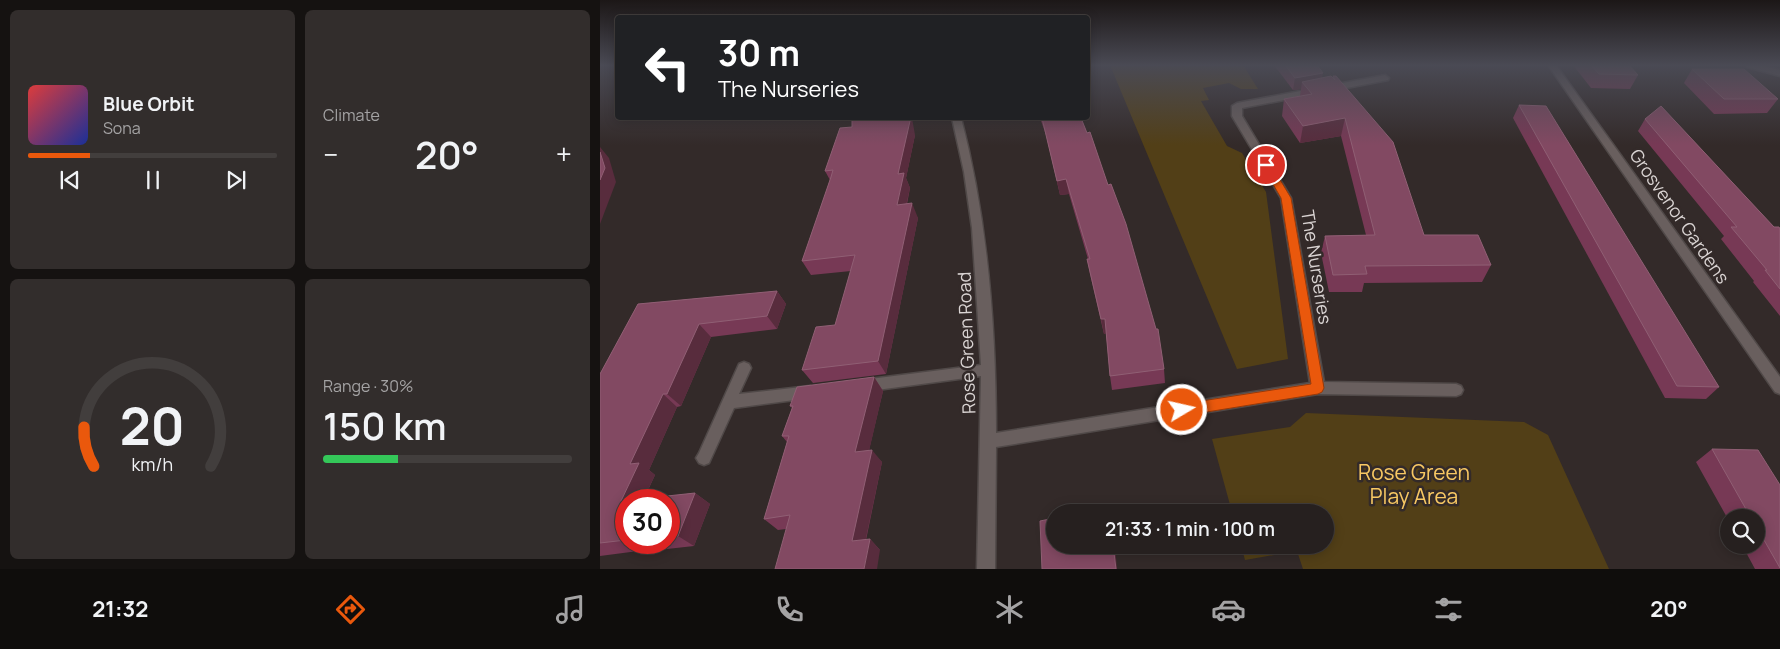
<!DOCTYPE html>
<html lang="en">
<head>
<meta charset="utf-8">
<style>
	body { margin:0; font-family:Manrope,sans-serif; background:#322d2c; color:#f1f3f6; height:100vh; display:flex; flex-direction:column; font-size:19px; white-space:nowrap }
	* { box-sizing:border-box; margin:0 }
	p { font-size:16px; color:#a4a3a4 }
	.icon { flex:none; width:28px; height:28px; fill:none; stroke:currentColor; stroke-width:2; stroke-linecap:round; stroke-linejoin:round }
	.map { position:relative; flex:1; overflow:hidden }
	.drawer { display:flex; flex-direction:column; gap:10px; padding:10px; background:#151211; width:600px }
	.drawer>* { flex:none }
	.hud { position:absolute; left:15px; top:15px; width:475px; height:105px; border-radius:5px; box-shadow:0 2px 12px #0003,0 0 0 1px #423e3d; background:#202124; color:#fff; overflow:hidden }
	.fabs { position:absolute; left:1120px; top:509px; display:grid; gap:10px }
	.fabs a { display:grid; place-items:center; width:45px; height:45px; border-radius:50%; background:#26201f; box-shadow:0 2px 12px #0003,0 0 0 1px #423e3d; font-size:25px }
	.speed { position:absolute; left:15px; top:489px; display:flex; gap:10px; font-size:25px; font-weight:700; text-align:center }
	.speed>* { display:grid; place-content:center; width:65px; height:65px; border-radius:50%; background:#26201f; box-shadow:0 2px 12px #0003,0 0 0 1px #423e3d; line-height:1 }
	.speed .limit { border:8px solid #d22; background:#fff; color:#111 }
	.pin { position:absolute; display:grid; place-items:center; width:42px; height:42px; color:#fff; margin:-21px; border:2px solid #fff; border-radius:50%; box-shadow:0 1px 5px #0007 }
	.me { position:absolute; width:55px; margin:-28px; rotate:81deg; stroke-linejoin:round; filter:drop-shadow(0 0 4px #0008) }
	.turn { display:flex; align-items:center; gap:18px; height:105px; padding:0 20px; font-size:22px }
	.turn .icon { width:65px; height:65px; stroke-width:2.5 }
	.turn b { display:block; font-size:35px; line-height:42px }
	.big { font-size:38px; font-weight:600; line-height:1.1 }
	.drawer .card { flex:1; display:flex; flex-direction:column; justify-content:center; gap:8px; min-width:0; padding:0 18px; border-radius:8px; background:#322d2c }
	.drawer .dial { align-items:center; gap:0 }
	.dial svg { height:130px; overflow:visible; fill:none; stroke:#423e3d; stroke-width:7; stroke-linecap:round; text-anchor:middle }
	.dial text { fill:#f1f3f6; stroke:none }
	.song { display:flex; align-items:center; gap:15px }
	.cover { width:60px; height:60px; border-radius:8px; background:linear-gradient(135deg,hsl(0 70% 55%),hsl(230 70% 35%)) }
	.played { height:5px; border-radius:2px; background:linear-gradient(90deg,#ea580c 25%,#423e3d 25%) }
	.keys { display:flex; justify-content:space-around; direction:ltr }
	.heat { display:flex; justify-content:space-between; align-items:center; font-size:28px; direction:ltr }
	.charge { height:8px; border-radius:4px; background:linear-gradient(90deg,#34c759 30%,#423e3d 0) }
	.drawer .tiles { flex:1; display:grid; gap:10px; grid-template-columns:repeat(2,1fr) }
	.trip { position:absolute; left:446px; top:504px; width:288px; height:50px; border-radius:25px; background:#26201f; box-shadow:0 2px 12px #0003,0 0 0 1px #423e3d; font-weight:600; line-height:50px; text-align:center }
	.tabs { display:flex; height:80px; justify-content:space-around; align-items:center; background:#0f0d0c; color:#a4a3a4 }
	.tabs .icon { width:35px; height:35px }
	.tabs .selected { color:#ea580c }
	.tabs b { font-size:22px; color:#f1f3f6 }
	main { display:flex; flex:1; min-height:0 }
	.map>svg:first-child { display:block }
	.green { fill:#523f17 }
	.lines { fill:none; stroke-linecap:round; stroke-linejoin:round }
	.minor-casing { stroke:#504948; stroke-width:3 }
	.minor { fill:#695f5e; fill-rule:evenodd }
	.wall { fill:#773955; fill-rule:evenodd }
	.shaded-wall { fill:#582c3d }
	.building { fill:#824962; stroke:#905f74 }
	.route { fill:#ea580c; stroke:#983908 }
	.labels { text-anchor:middle; dominant-baseline:central; stroke-width:5; stroke-linejoin:round; paint-order:stroke }
	.street-label { font-size:18px; fill:#dad4d3; stroke:#332a29 }
	.near-park-label { font-size:21px; fill:#f8c863; stroke:#332a29 }
</style>
</head>
<body>
<main>
<section class="drawer">
<div class="tiles">
<div class="card">
<div class="song"><i class="cover"></i><div><b>Blue Orbit</b><p>Sona</p></div></div>
<div class="played"></div>
<div class="keys"><svg class="icon" aria-label="previous" viewBox="0 0 24 24"><path d="M18 5L8 12l10 7zM5 5v14"/></svg><svg class="icon" aria-label="pause" viewBox="0 0 24 24"><path d="M8 5v14M16 5v14"/></svg><svg class="icon" aria-label="next" viewBox="0 0 24 24"><path d="M6 5l10 7-10 7zM19 5v14"/></svg></div>
</div>
<div class="card"><p>Climate</p>
<div class="heat"><a>−</a><b class="big">20°</b><a>+</a></div>
</div>
<div class="card dial"><svg viewBox="0 0 100 80">
<path d="M14 69A42 42 0 1 1 86 69"/>
<path d="M14 69A42 42 0 0 1 8 45" stroke="#ea580c"/>
<text x="50" y="56" font-size="32" font-weight="700">20</text>
<text x="50" y="72" font-size="11">km/h</text>
</svg></div>
<div class="card"><p>Range · 30%</p><b class="big">150 km</b><div class="charge"></div></div>
</div>
</section>
<div class="map">
<svg width="1180" height="569" viewBox="0 0 1180 569">
	<rect width="100%" height="100%" fill="#332a29"/>
	<g class="green">
		<path d="M 510,65 L 643,65 L 658,89 L 641,89 L 629,83 L 603,88 L 609,100 L 601,101 L 627,146 L 642,153 L 666,192 L 688,359 L 637,369 Z"/>
		<path d="M 706,413 L 924,422 L 948,435 L 1009,569 L 703,569 L 697,551 L 645,560 L 641,545 L 725,545 L 725,512 L 632,512 L 612,439 L 690,427 Z"/>
	</g>
	<g class="lines">
		<defs>
			<g id="minor">
				<path d="M 948,65 L 956,65 L 1180,377 L 1180,394 L 1175,392 Z"/>
				<path d="M 1146,65 L 1159,65 L 1180,70 L 1180,76 L 1147,67 Z"/>
				<path d="M 785,75 L 789,78 L 788,80 L 642,108 L 642,116 L 691,198 L 724,382 L 856,384 L 861,386 L 863,390 L 861,394 L 856,396 L 718,394 L 396,447 L 395,569 L 377,569 L 381,376 L 262,392 L 257,390 L 255,386 L 257,382 L 262,380 L 381,365 L 372,228 L 364,172 L 352,118 L 361,118 C 388,221 396,327 396,433 L 710,383 L 681,198 L 632,116 L 632,106 L 637,103 Z"/>
				<path d="M 144,362 L 149,364 L 151,368 L 139,394 L 210,386 L 215,388 L 217,392 L 215,396 L 210,398 L 134,408 L 109,463 L 104,465 L 99,463 L 96,458 L 99,453 L 139,364 Z"/>
			</g>
		</defs>
		<use href="#minor" class="minor-casing"/>
		<use href="#minor" class="minor"/>
	</g>
	<g class="wall">
		<path d="M 674,65 L 717,65 L 722,78 L 733,78 L 733,76 L 824,235 L 891,265 L 882,282 L 764,283 L 762,292 L 729,292 L 721,253 L 725,236 L 766,235 L 741,136 L 700,143 L 682,116 L 684,99 L 700,96 L 701,89 L 693,90 Z"/>
		<path d="M 973,65 L 1029,65 L 1038,75 L 1030,89 L 991,88 Z"/>
		<path d="M 1092,69 L 1178,99 L 1167,113 L 1114,114 L 1084,83 Z"/>
		<path d="M 919,105 L 1119,387 L 1106,399 L 1065,398 L 913,118 Z"/>
		<path d="M 440,118 L 481,118 L 564,369 L 565,383 L 512,390 L 510,376 L 506,333 L 504,334 L 490,274 L 487,259 L 488,259 L 469,194 L 460,195 L 446,135 Z"/>
		<path d="M 1045,119 L 1174,227 L 1180,229 L 1180,316 L 1153,282 L 1154,281 L 1121,239 L 1124,236 L 1038,131 Z"/>
		<path d="M 315,135 L 306,178 L 310,188 L 307,204 L 318,218 L 286,374 L 213,383 L 202,370 L 235,325 L 251,271 L 211,275 L 202,261 L 230,180 L 225,171 Z"/>
		<path d="M 177,291 L 186,304 L 177,329 L 111,337 L 81,406 L 77,407 L 49,470 L 55,475 L 44,499 L 95,493 L 110,504 L 94,546 L 49,551 L 46,550 L 0,556 L 0,374 L 38,304 ZM 26,500 L 69,500 L 69,542 L 26,542 Z"/>
		<path d="M 274,377 L 283,391 L 269,450 L 282,462 L 266,540 L 270,539 L 280,550 L 186,529 L 178,530 L 164,519 L 187,442 L 182,436 L 192,408 L 190,406 Z"/>
		<path d="M 1112,449 L 1180,485 L 1180,569 L 1155,569 L 1142,545 L 1156,545 L 1156,518 L 1129,518 L 1129,521 L 1096,462 Z"/>
	</g>
	<g class="shaded-wall">
		<path d="M 723,73 L 721,85 L 702,82 L 701,89 L 693,90 L 695,78 Z"/>
		<path d="M 309,118 L 312,118 L 315,135 L 306,178 L 310,188 L 303,219 L 297,205 L 298,174 Z"/>
		<path d="M 745,118 L 741,136 L 700,143 L 703,126 Z"/>
		<path d="M 0,147 L 9,158 L 16,182 L 0,224 Z"/>
		<path d="M 466,179 L 469,194 L 460,195 L 457,181 Z"/>
		<path d="M 312,203 L 318,218 L 286,374 L 278,361 Z"/>
		<path d="M 177,291 L 186,304 L 177,329 L 167,316 Z"/>
		<path d="M 501,319 L 505,319 L 507,333 L 504,334 Z"/>
		<path d="M 99,324 L 111,337 L 81,406 L 67,394 Z"/>
		<path d="M 274,377 L 283,391 L 266,464 L 255,452 Z"/>
		<path d="M 63,394 L 77,407 L 49,470 L 55,475 L 43,500 L 26,500 L 26,505 L 21,501 L 30,464 Z"/>
		<path d="M 272,450 L 282,462 L 263,552 L 252,541 Z"/>
		<path d="M 95,493 L 110,504 L 94,546 L 78,536 Z"/>
		<path d="M 270,539 L 280,550 L 277,569 L 264,569 Z"/>
		<path d="M 513,545 L 515,545 L 517,569 L 516,569 Z"/>
	</g>
	<g class="building">
		<path d="M 685,65 L 717,65 L 723,73 L 695,78 Z"/>
		<path d="M 991,65 L 1029,65 L 1038,75 L 999,74 Z"/>
		<path d="M 1092,69 L 1144,69 L 1178,99 L 1124,99 Z"/>
		<path d="M 731,76 L 735,80 L 733,76 L 736,76 L 793,142 L 824,235 L 878,235 L 891,265 L 765,266 L 767,274 L 733,275 L 725,236 L 775,235 L 745,118 L 703,126 L 684,99 L 712,94 L 702,82 Z"/>
		<path d="M 919,105 L 946,106 L 1119,387 L 1077,386 Z"/>
		<path d="M 1061,106 L 1174,227 L 1179,227 L 1180,229 L 1180,289 L 1165,270 L 1167,270 L 1131,227 L 1137,227 L 1045,119 Z"/>
		<path d="M 252,118 L 309,118 L 310,121 L 298,174 L 304,173 L 297,205 L 312,203 L 278,361 L 202,370 L 216,327 L 235,325 L 255,255 L 202,261 L 231,177 L 233,170 L 225,171 L 240,128 L 252,127 Z"/>
		<path d="M 442,118 L 481,118 L 487,133 L 490,132 L 508,185 L 511,184 L 526,224 L 556,329 L 558,329 L 564,369 L 510,376 L 505,319 L 501,319 L 487,259 L 490,259 L 466,179 L 457,181 Z"/>
		<path d="M 0,152 L 5,168 L 0,180 Z"/>
		<path d="M 177,291 L 167,316 L 99,324 L 67,394 L 63,394 L 30,464 L 39,463 L 21,501 L 26,500 L 26,540 L 0,543 L 0,374 L 38,304 Z"/>
		<path d="M 274,377 L 255,452 L 272,450 L 252,541 L 270,539 L 264,569 L 175,569 L 190,515 L 164,519 L 189,436 L 182,436 L 193,406 L 190,406 L 197,387 Z"/>
		<path d="M 1112,449 L 1158,450 L 1180,485 L 1180,568 L 1156,526 L 1156,518 L 1151,518 Z"/>
		<path d="M 95,493 L 78,536 L 69,537 L 69,500 L 30,500 Z"/>
		<path d="M 509,507 L 510,512 L 482,512 Z"/>
		<path d="M 455,518 L 455,545 L 513,545 L 516,569 L 442,569 L 440,521 Z"/>
	</g>
	<linearGradient id="sky" x2="0" y2="1"><stop stop-color="#1c1717"/><stop offset="0.45" stop-color="#4a4a54"/><stop offset="1" stop-color="#4a4a54" stop-opacity="0"/></linearGradient>
	<rect width="1180" height="145" fill="url(#sky)"/>
	<path class="route" d="M 666,162 L 670,163 L 691,198 L 724,388 L 722,392 L 718,394 L 582,416 L 578,414 L 576,410 L 578,406 L 582,404 L 711,384 L 681,198 L 662,165 Z"/>
	<g class="labels">
		<g class="street-label">
			<text transform="translate(1080 216) rotate(55)">Grosvenor Gardens</text>
			<text transform="translate(717 267) rotate(81)">The Nurseries</text>
			<text transform="translate(366 343) rotate(-92)">Rose Green Road</text>
		</g>
		<g class="near-park-label">
			<text x="814" y="472">Rose Green<tspan x="814" dy="24">Play Area</tspan></text>
		</g>
	</g>
</svg>
<div class="fabs">
<a><svg class="icon" aria-label="search" viewBox="0 0 24 24"><circle cx="10" cy="10" r="6"/><path d="M15 15l6 6"/></svg></a>
</div>
<div class="speed"><div class="limit">30</div></div>
<div class="pin" style="left:666px;top:165px;background:#d93025"><svg class="icon" aria-label="arrive" viewBox="0 0 24 24"><path d="M6 21V4h12l-3 4 3 4H6"/></svg></div>
<svg class="me" style="left:582px;top:410px" viewBox="-20 -20 40 40"><circle r="17" fill="#ea580c" stroke="#fff" stroke-width="3"/><path d="M0-11L8 9 0 5-8 9z" fill="#fff"/></svg>
<div class="trip">21:33 · 1 min · 100 m</div>
<div class="hud">
<div class="turn"><svg class="icon" aria-label="left" viewBox="0 0 24 24"><path d="M17 20v-9H6M10 6l-5 5 5 5"/></svg><div><b>30 m</b>The Nurseries</div></div>
</div>
</div>
</main>
<nav class="tabs">
<b>21:32</b>
<svg class="icon selected" aria-label="directions" viewBox="0 0 24 24"><path d="M12 3l9 9-9 9-9-9zM9 14v-3h6M13 9l2 2-2 2"/></svg>
<svg class="icon" aria-label="music" viewBox="0 0 24 24"><path d="M9 18V5l10-2v13"/><circle cx="6" cy="18" r="3"/><circle cx="16" cy="16" r="3"/></svg>
<svg class="icon" aria-label="phone" viewBox="0 0 24 24"><path d="M5 4h4l2 5-3 2q2 4 5 5l2-3 5 2v4C11 20 4 13 5 4z"/></svg>
<svg class="icon" aria-label="climate" viewBox="0 0 24 24"><path d="M12 3v18M4 7l16 10M4 17L20 7"/></svg>
<svg class="icon" aria-label="car" viewBox="0 0 24 24"><path d="M5 17H2v-5l4-1 3-4h7l3 4 3 1v5h-3M9 17h6M6 11h13"/><circle cx="7" cy="17" r="2"/><circle cx="17" cy="17" r="2"/></svg>
<svg class="icon" aria-label="filters" viewBox="0 0 24 24"><path d="M4 7h16M4 17h16"/><circle cx="9" cy="7" r="2"/><circle cx="15" cy="17" r="2"/></svg>
<b>20°</b>
</nav>
</body>
</html>
